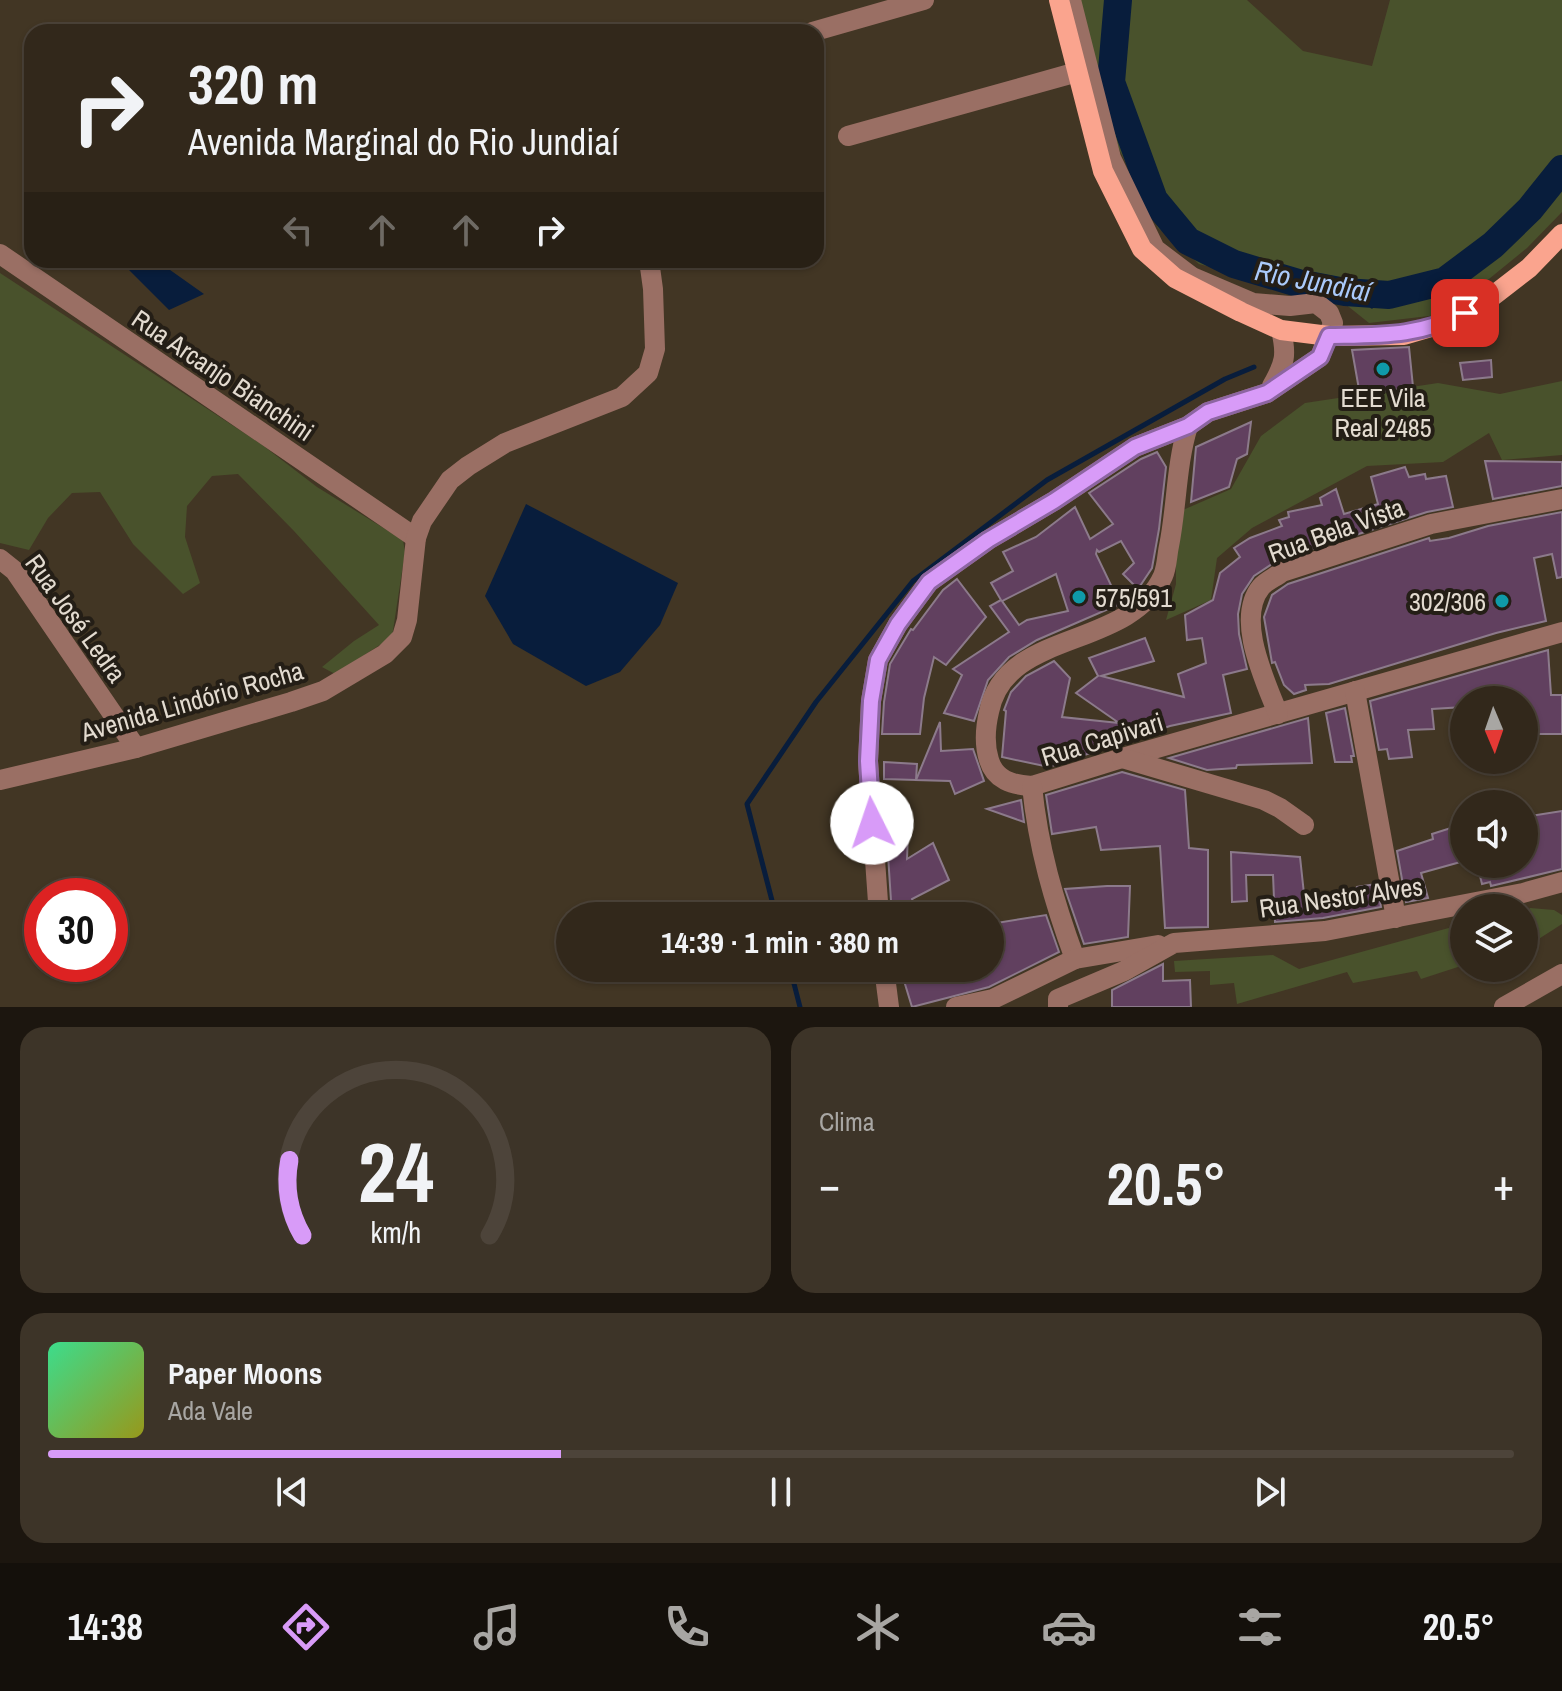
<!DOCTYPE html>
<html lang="pt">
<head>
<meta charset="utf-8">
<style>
	body { margin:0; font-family:"Archivo Narrow",sans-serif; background:#3d3428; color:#f1f3f6; height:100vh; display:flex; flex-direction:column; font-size:30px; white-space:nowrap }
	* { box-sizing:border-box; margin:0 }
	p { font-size:26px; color:#a8a6a3 }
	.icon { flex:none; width:44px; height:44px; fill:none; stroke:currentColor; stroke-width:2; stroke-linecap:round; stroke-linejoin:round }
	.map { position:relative; height:1007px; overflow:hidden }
	.panel { display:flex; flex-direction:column; gap:20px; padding:20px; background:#1c160f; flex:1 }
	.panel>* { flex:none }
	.banner { position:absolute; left:24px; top:24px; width:800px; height:244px; border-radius:24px; box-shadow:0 2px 6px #0004,0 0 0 2px #4d443a; background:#32281b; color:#f1f3f6; overflow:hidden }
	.needle { width:52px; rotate:178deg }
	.tools { position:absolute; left:1450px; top:686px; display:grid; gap:16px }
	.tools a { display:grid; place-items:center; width:88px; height:88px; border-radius:50%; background:#32281b; box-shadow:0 2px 6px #0004,0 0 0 2px #4d443a; font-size:40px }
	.speed { position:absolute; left:24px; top:878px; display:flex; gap:16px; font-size:40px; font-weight:700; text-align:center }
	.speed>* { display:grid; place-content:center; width:104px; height:104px; border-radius:50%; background:#32281b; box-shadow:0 2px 6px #0004,0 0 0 2px #4d443a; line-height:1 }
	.speed .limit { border:12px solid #d22; background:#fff; color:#111 }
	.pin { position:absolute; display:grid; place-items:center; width:68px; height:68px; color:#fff; margin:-34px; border-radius:16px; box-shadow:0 4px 12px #0006 }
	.me { position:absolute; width:88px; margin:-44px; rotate:356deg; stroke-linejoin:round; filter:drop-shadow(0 0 6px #0008) }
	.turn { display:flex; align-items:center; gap:28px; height:168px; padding:0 32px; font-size:36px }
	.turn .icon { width:104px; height:104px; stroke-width:2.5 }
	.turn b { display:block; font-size:56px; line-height:68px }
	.lanes { display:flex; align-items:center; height:76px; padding:0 32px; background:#0003; justify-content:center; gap:40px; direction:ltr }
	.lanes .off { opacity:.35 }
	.big { font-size:60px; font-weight:800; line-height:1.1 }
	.panel .card { flex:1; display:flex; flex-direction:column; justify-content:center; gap:12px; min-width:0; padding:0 28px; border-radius:24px; background:#3d3428 }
	.panel .dial { align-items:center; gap:0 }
	.dial svg { height:208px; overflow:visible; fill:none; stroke:#4d443a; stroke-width:7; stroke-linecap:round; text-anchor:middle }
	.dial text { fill:#f1f3f6; stroke:none }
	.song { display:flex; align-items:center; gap:24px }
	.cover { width:96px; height:96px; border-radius:12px; background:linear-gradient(135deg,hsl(150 70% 55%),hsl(60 70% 35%)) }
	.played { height:8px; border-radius:4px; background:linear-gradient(90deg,#d89bf8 35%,#4d443a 35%) }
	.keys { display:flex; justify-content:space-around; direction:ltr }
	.heat { display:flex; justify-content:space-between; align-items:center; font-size:44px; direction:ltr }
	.panel .tiles { flex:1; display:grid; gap:20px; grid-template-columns:1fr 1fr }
	.card:last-child { grid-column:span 2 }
	.trip { position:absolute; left:556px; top:902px; width:448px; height:80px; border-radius:40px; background:#32281b; box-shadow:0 2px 6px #0004,0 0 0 2px #4d443a; font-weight:800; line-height:80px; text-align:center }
	.menu { display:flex; height:128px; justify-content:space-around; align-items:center; background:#14100b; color:#a8a6a3 }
	.menu .icon { width:56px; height:56px }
	.menu .selected { color:#d89bf8 }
	.menu b { font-size:36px; color:#f1f3f6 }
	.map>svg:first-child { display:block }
	.green { fill:#49522c }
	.water { fill:#081d3c }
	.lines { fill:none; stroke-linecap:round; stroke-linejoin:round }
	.stream { stroke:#081d3c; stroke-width:5 }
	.river { stroke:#081d3c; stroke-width:28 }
	.building { fill:#61405f; stroke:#8c7a8b; stroke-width:2; fill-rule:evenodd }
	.minor { stroke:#9a6f64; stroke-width:20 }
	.major { stroke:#faa48e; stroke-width:20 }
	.route-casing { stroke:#8c65a1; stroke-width:20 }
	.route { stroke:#d89bf8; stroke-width:14 }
	.culture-dot { fill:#0f9aa8; stroke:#241e16; stroke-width:3 }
	.labels { text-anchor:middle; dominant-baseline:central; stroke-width:8; stroke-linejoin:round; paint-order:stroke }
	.street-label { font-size:26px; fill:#e3dbd0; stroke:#241e16 }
	.poi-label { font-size:26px; fill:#e3dbd0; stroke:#241e16 }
	.water-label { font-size:28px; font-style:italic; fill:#aacafb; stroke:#241e16 }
</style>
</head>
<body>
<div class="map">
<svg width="1562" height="1007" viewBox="0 0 1562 1007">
	<rect width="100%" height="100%" fill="#423624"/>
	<g class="green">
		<path d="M 1078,0 L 1247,0 L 1303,51 L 1372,66 L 1390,0 L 1562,0 L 1562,212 L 1527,248 L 1446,314 L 1369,323 L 1344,303 L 1199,264 L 1158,228 L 1111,133 Z"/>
		<path d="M 0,273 L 261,444 L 317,487 L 403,540 L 405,552 L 392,637 L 335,674 L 322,667 L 354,641 L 379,625 L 294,531 L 238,474 L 212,476 L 187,506 L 185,537 L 200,583 L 183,594 L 133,544 L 100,492 L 72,493 L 48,518 L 29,550 L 0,543 Z"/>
		<path d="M 1562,381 L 1562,455 L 1502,460 L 1489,433 L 1443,462 L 1367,466 L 1252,528 L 1217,558 L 1211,600 L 1166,620 L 1176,584 L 1176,513 L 1231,489 L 1261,436 L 1305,403 L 1438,383 L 1500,394 Z"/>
		<path d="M 1530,908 L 1554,910 L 1562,915 L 1562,924 L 1534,942 L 1524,940 L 1524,916 Z"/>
		<path d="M 1456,926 L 1464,944 L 1464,965 L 1421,979 L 1417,971 L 1353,983 L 1347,972 L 1237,1004 L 1234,983 L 1210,985 L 1210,971 L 1175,972 L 1174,961 L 1273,955 L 1299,969 Z"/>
	</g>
	<g class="water">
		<path d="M 140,260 L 156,260 L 204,294 L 169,310 L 128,269 Z"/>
		<path d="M 526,504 L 678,583 L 660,625 L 620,672 L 586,686 L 513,644 L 485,596 Z"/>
	</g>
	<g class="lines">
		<g class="stream">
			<path d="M 1372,306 L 1389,295"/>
			<path d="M 776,916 L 747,804 L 816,702 L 913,581 L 1047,480 L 1225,379 L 1254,367"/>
			<path d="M 790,968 L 800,1007"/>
		</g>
		<path class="river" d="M 1118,0 L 1111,82 L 1154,200 L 1188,241 L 1234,264 L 1298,283 L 1345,292 L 1389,295 L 1445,281 L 1493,245 L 1530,209 L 1562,169"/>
	</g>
	<g class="building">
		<path d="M 1409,347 L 1413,387 L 1360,395 L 1352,350 Z"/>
		<path d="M 1491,360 L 1492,377 L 1463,380 L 1460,363 Z"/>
		<path d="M 1251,422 L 1247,454 L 1237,459 L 1229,487 L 1191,502 L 1196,447 Z"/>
		<path d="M 1157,452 L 1166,467 L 1159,529 L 1152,568 L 1138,589 L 1123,574 L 1134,563 L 1121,541 L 1099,552 L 1097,550 L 1096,554 L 1120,604 L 1037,640 L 1009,657 L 988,680 L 974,721 L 944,713 L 962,675 L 953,669 L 1009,632 L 990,606 L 1001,600 L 991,583 L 1013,571 L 1003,552 L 1036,537 L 1075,507 L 1090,539 L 1113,524 L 1089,493 L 1141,459 ZM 1056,574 L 1068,611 L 1027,620 L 1019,625 L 1002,601 Z"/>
		<path d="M 1485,461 L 1562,462 L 1562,486 L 1493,499 Z"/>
		<path d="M 1405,467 L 1409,477 L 1425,474 L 1426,479 L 1446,476 L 1453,507 L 1427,512 L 1278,560 L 1254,576 L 1242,594 L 1238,614 L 1239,634 L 1247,669 L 1223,675 L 1231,713 L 1170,726 L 1049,767 L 1002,757 L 1006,711 L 1004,710 L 1011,692 L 1026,676 L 1054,661 L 1070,678 L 1062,717 L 1119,723 L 1076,693 L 1098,676 L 1089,658 L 1145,638 L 1154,661 L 1101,676 L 1184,697 L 1178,674 L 1206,663 L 1202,638 L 1187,640 L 1185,615 L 1213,600 L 1220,573 L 1240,557 L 1234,548 L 1250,538 L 1282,526 L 1279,520 L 1289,517 L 1288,512 L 1322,505 L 1320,498 L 1336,489 L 1344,514 L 1378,504 L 1371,477 Z"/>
		<path d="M 1562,512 L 1562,577 L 1557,578 L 1552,554 L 1534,558 L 1546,621 L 1496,633 L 1329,684 L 1305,685 L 1306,690 L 1294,694 L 1284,685 L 1275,662 L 1272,663 L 1264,617 L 1272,595 L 1288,584 L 1429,538 L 1430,541 L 1449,538 L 1488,526 Z"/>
		<path d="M 957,579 L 986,617 L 946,665 L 934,657 L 924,698 L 920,734 L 882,734 L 884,702 L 890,664 L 911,629 L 913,630 L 943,590 Z"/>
		<path d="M 1548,650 L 1551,695 L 1562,695 L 1562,734 L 1530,734 L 1530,717 L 1524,716 L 1524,700 L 1464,700 L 1464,707 L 1432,709 L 1434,729 L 1408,730 L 1412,757 L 1389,759 L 1387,749 L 1379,750 L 1370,701 Z"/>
		<path d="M 1345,708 L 1354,756 L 1351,756 L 1352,762 L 1335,762 L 1326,713 Z"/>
		<path d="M 1308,718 L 1312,763 L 1237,765 L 1236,768 L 1207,770 L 1169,758 Z"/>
		<path d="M 940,722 L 941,751 L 973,749 L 984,781 L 955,794 L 950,781 L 916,780 Z"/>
		<path d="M 884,762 L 917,764 L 916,780 L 884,779 Z"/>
		<path d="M 1122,772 L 1185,790 L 1189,848 L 1208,850 L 1208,927 L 1165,928 L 1160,846 L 1101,850 L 1096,827 L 1052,834 L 1046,795 Z"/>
		<path d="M 1021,800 L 1024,822 L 987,809 Z"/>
		<path d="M 909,806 L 907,859 L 933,843 L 949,880 L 912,899 L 917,916 L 892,916 L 885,809 Z"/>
		<path d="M 1562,811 L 1562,869 L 1491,886 L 1490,882 L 1482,884 L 1477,864 L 1524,864 L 1524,817 Z"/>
		<path d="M 1454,827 L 1464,861 L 1421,873 L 1428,898 L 1406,902 L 1397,851 L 1433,839 L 1432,834 Z"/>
		<path d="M 1231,852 L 1300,857 L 1305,903 L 1334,901 L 1333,893 L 1353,892 L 1357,887 L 1377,884 L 1381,907 L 1323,918 L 1275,922 L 1273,875 L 1246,875 L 1247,901 L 1232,902 Z"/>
		<path d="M 1107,886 L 1130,886 L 1128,937 L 1084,944 L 1065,889 Z"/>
		<path d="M 1046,915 L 1059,952 L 989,987 L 912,1007 L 901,971 L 911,968 L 990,968 L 990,924 Z"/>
		<path d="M 1163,964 L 1163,981 L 1190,980 L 1191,1007 L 1112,1007 L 1112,990 Z"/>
	</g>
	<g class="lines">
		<g class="minor">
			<path d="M 812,32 L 924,0"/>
			<path d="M 848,136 L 1088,69"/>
			<path d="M 0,254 L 416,538"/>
			<path d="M 1272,386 C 1285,363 1287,355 1281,330"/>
			<path d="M 1188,426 C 1176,465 1177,506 1169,546 C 1167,555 1167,567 1163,576 C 1129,651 1005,628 989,712 C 985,729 984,744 989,760 C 995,780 1012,785 1032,786 L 1122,758 L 1562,632"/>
			<path d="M 0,559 L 15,571 L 136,748"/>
			<path d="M 1355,691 L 1396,918"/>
			<path d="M 1278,714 C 1265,680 1235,619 1261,587 C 1266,581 1276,577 1282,572 L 1431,524 L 1562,499"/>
			<path d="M 1122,758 L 1264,800 L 1280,808 L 1304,825"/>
			<path d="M 0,780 L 136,748 L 291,702 L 323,691 L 385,654 L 402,637 L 407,620 L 416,538 L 422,521 L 450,480 L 468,466 L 505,443 L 622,397 L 648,373 L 655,349 L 653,289 L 649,260"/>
			<path d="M 1032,786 C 1038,847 1054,902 1075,959"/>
			<path d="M 879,916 L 868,761 L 871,701 L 878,660 L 898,624 L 929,582 L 988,540 L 1054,501 L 1135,447 L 1188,426 L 1208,412 L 1267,393 L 1320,357 L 1333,323 L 1329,313 L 1316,303 L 1290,306 L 1253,303 L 1192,277 L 1155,249 L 1111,158 L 1071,0"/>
			<path d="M 884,968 L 889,1007"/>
			<path d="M 956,1007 L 993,999 L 1075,959 L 1158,945"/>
			<path d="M 1058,1007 L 1058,999 L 1124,971 L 1174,943 L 1325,931 L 1523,893 L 1562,882"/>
			<path d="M 1504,1007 L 1562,974"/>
		</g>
		<path class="major" d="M 1059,0 L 1103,171 L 1142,249 L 1175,278 L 1241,312 L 1281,330 L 1329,336 L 1404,335 L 1445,323 L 1485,302 L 1529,268 L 1562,234"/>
	</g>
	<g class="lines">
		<defs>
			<path id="route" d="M 872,823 L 868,761 L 871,701 L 878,660 L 898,624 L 929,582 L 988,540 L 1054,501 L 1135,447 L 1188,426 L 1208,412 L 1267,393 L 1320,357 L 1329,336 C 1381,335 1418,337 1465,313"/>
		</defs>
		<use href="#route" class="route-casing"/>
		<use href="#route" class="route"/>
	</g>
	<g class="culture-dot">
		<circle cx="1383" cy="369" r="8"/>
		<circle cx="1079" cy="597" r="8"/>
		<circle cx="1502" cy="601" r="8"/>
	</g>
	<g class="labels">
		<g class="street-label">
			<text transform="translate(223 375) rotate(34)">Rua Arcanjo Bianchini</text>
			<text transform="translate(1336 530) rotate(-20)">Rua Bela Vista</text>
			<text transform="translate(76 618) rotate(54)">Rua José Ledra</text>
			<text transform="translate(192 701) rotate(-16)">Avenida Lindório Rocha</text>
			<text transform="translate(1102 739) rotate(-17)">Rua Capivari</text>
			<text transform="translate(1341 897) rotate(-8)">Rua Nestor Alves</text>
		</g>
		<g class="poi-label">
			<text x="1383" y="397">EEE Vila<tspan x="1383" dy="30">Real 2485</tspan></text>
			<text x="1095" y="597" text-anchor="start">575/591</text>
			<text x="1486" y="601" text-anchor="end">302/306</text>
		</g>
		<g class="water-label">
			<text transform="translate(1313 281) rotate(11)">Rio Jundiaí</text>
		</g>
	</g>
</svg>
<div class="tools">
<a><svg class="needle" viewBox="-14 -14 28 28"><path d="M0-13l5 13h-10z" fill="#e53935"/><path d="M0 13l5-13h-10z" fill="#a8a6a3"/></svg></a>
<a><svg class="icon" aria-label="sound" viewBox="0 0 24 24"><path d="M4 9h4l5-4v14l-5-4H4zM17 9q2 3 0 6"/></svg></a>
<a><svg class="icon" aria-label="layers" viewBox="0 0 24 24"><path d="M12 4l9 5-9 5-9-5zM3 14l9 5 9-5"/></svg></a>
</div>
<div class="speed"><div class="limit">30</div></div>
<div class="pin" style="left:1465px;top:313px;background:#d93025"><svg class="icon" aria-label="arrive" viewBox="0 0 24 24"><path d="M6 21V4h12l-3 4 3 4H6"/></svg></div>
<svg class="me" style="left:872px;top:823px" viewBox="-20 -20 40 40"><circle r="19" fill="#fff"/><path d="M0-13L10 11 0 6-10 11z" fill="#d89bf8"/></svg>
<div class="trip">14:39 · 1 min · 380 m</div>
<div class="banner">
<div class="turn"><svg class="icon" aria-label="right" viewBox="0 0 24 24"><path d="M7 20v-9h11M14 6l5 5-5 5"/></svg><div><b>320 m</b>Avenida Marginal do Rio Jundiaí</div></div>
<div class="lanes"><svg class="icon off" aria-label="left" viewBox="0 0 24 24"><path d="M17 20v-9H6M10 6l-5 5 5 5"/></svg><svg class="icon off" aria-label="ahead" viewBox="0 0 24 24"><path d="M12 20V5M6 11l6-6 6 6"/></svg><svg class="icon off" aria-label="ahead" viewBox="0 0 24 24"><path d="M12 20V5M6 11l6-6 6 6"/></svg><svg class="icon" aria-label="right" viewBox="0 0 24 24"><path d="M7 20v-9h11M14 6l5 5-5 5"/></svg></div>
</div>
</div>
<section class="panel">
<div class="tiles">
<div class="card dial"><svg viewBox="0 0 100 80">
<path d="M14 69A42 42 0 1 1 86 69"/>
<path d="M14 69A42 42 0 0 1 9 40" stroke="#d89bf8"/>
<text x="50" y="56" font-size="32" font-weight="700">24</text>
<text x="50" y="72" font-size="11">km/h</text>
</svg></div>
<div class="card"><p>Clima</p>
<div class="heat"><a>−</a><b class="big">20.5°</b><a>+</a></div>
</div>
<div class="card">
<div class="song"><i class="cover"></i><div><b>Paper Moons</b><p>Ada Vale</p></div></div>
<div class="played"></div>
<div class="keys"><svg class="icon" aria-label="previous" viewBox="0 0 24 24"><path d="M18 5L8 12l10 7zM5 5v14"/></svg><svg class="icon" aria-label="pause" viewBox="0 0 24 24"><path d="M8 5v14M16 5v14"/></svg><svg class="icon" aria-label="next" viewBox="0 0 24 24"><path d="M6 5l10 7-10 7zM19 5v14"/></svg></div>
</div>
</div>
</section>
<nav class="menu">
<b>14:38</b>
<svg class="icon selected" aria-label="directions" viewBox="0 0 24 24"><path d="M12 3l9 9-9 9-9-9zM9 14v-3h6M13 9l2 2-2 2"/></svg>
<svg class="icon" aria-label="music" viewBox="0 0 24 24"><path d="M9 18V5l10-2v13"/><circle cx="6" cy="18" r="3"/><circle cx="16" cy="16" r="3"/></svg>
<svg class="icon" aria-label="phone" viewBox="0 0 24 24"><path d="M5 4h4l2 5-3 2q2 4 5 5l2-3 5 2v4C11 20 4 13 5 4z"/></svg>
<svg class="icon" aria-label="climate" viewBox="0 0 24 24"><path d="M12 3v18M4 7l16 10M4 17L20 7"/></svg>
<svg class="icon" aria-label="car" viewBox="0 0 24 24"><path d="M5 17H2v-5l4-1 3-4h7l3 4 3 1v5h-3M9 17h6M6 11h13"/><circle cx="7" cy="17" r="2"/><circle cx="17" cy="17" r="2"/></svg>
<svg class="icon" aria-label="filters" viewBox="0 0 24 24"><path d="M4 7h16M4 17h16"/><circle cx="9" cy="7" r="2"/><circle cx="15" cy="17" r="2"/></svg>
<b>20.5°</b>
</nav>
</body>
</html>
